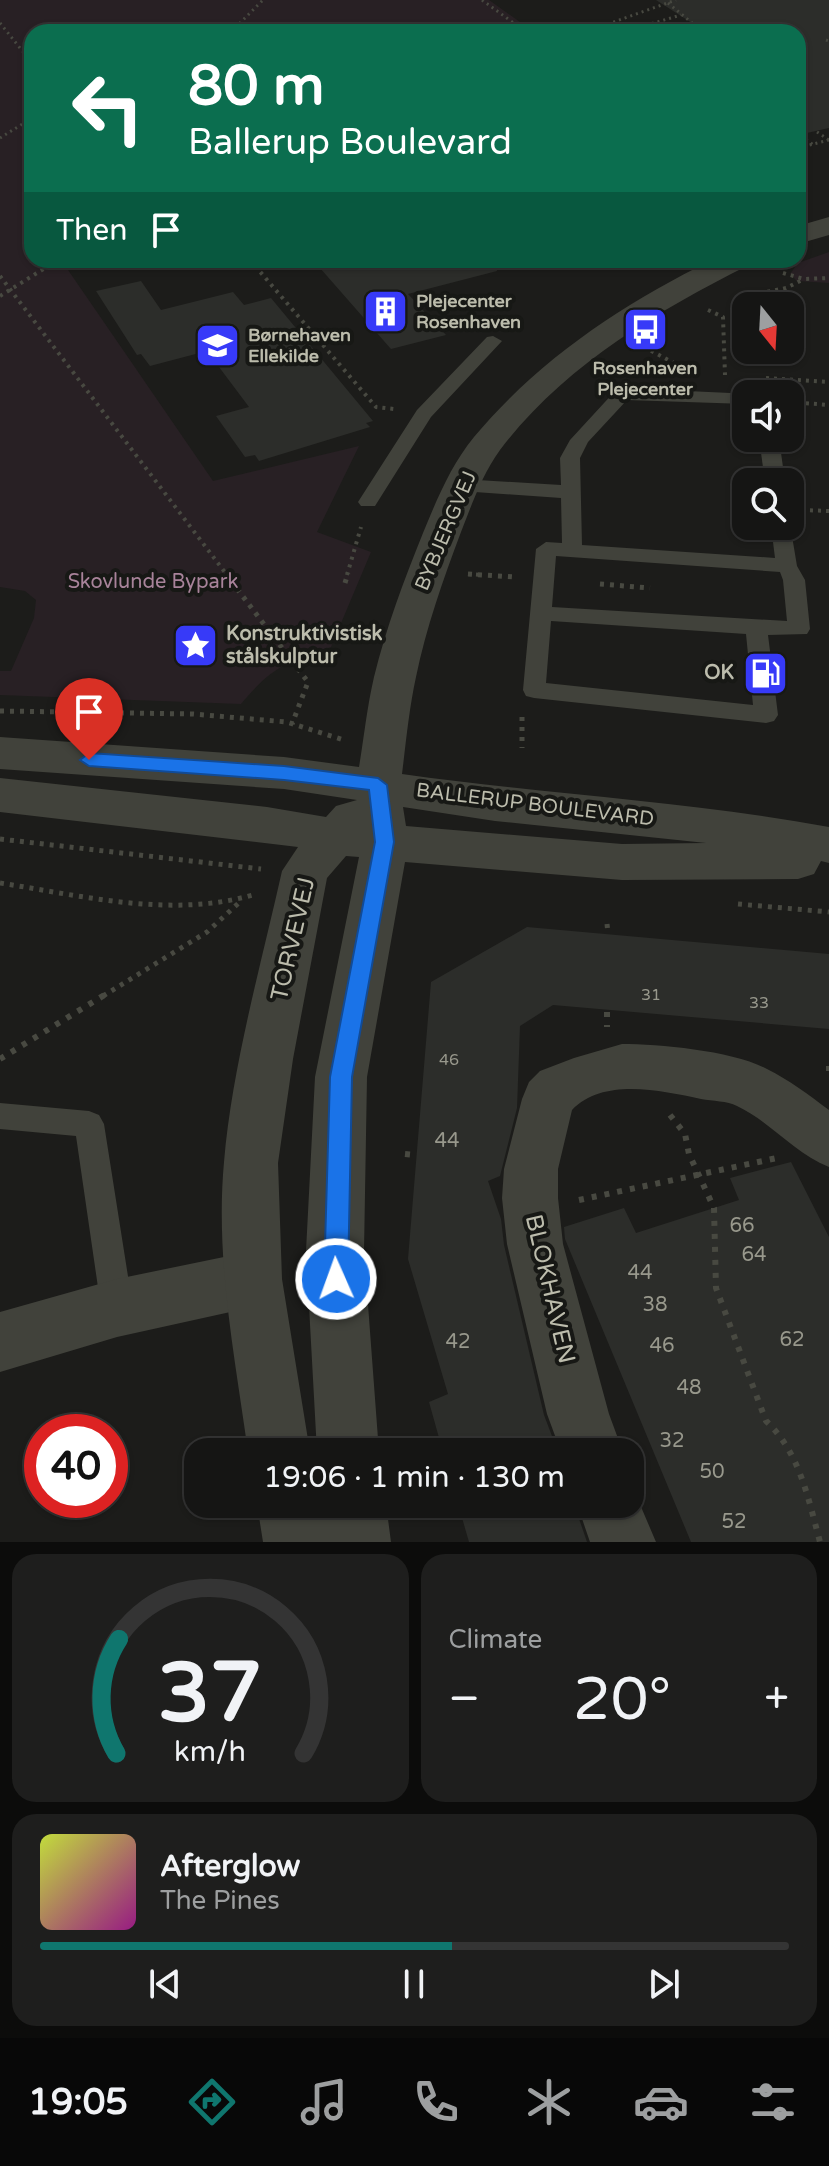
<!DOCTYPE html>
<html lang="en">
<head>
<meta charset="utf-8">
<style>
	body { margin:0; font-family:"Varela Round",sans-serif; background:#1e1e1d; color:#f1f3f6; height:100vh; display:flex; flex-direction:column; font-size:30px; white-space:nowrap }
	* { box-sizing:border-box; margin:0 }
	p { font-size:26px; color:#9d9fa0 }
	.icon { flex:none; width:44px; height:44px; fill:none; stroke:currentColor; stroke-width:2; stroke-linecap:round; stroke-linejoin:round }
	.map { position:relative; height:1542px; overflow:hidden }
	.details { display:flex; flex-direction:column; gap:12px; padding:12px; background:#0c0c0b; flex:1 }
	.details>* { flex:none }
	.hud { position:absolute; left:24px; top:24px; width:782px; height:244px; border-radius:24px; box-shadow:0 2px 6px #0004,0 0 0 2px #343434; background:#0b6e4f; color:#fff; overflow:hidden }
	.needle { width:52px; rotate:162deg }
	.buttons { position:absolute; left:732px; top:292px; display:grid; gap:16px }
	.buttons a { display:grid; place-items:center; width:72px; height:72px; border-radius:16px; background:#151514; box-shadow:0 2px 6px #0004,0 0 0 2px #343434; font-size:40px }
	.speed { position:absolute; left:24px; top:1414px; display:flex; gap:16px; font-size:40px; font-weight:700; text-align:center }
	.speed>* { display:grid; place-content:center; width:104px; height:104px; border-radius:50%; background:#151514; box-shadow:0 2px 6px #0004,0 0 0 2px #343434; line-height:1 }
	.speed .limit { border:12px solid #d22; background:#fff; color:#111 }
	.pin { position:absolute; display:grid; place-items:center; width:68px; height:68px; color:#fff; margin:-82px -34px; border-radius:50% 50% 50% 0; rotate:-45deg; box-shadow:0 0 8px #0007 }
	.pin .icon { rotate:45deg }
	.me { position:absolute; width:88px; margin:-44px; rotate:358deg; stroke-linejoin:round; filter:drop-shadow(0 0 6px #0008) }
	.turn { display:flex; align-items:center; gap:28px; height:168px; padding:0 32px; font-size:36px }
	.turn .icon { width:104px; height:104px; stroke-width:2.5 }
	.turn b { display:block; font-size:56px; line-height:68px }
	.then { display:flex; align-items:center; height:76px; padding:0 32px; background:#0003; gap:16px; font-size:30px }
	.big { font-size:60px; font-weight:600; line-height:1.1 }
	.details .card { flex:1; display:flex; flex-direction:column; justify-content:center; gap:12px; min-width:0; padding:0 28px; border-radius:24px; background:#1e1e1d }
	.details .dial { align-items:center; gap:0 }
	.dial svg { height:208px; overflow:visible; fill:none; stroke:#343434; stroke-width:7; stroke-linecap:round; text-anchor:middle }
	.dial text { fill:#f1f3f6; stroke:none }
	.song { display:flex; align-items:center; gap:24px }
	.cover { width:96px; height:96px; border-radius:12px; background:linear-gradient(135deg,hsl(70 70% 55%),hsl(310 70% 35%)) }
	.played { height:8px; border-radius:4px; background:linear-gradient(90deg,#0f766e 55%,#343434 55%) }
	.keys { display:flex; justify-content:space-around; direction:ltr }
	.heat { display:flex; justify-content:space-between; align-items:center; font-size:44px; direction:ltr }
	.details .tiles { flex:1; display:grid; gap:12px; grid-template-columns:1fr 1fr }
	.card:last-child { grid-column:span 2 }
	.trip { position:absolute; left:184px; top:1438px; width:460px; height:80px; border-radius:24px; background:#151514; box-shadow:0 2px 6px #0004,0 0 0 2px #343434; font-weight:600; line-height:80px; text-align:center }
	.tab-bar { display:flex; height:128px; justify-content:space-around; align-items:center; background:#080808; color:#9d9fa0 }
	.tab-bar .icon { width:56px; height:56px }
	.tab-bar .on { color:#0f766e }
	.tab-bar b { font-size:36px; color:#f1f3f6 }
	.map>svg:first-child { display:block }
	.green { fill:#282024 }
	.building { fill:#2c2d2a }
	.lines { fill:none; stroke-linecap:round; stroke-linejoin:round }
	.path-far3 { stroke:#484941; stroke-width:3; stroke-dasharray:2 4; stroke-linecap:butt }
	.path-far2 { stroke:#484941; stroke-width:4; stroke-dasharray:3 5; stroke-linecap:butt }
	.path-far1 { stroke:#484941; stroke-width:5; stroke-dasharray:4 6; stroke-linecap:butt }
	.path { stroke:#484941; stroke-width:6; stroke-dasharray:5 8; stroke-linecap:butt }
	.service { fill:#41423b; fill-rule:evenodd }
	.minor { fill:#41423b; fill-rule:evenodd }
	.tertiary { fill:#41423b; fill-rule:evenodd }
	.route { fill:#1a73e8; stroke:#114b97; stroke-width:2 }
	.labels { text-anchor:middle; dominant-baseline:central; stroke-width:8; stroke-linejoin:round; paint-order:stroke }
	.number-label { font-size:16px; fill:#98988c }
	.far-poi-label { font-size:18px; font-weight:bold; fill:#bcbcac; stroke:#171815; text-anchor:start }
	.street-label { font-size:20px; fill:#bcbcac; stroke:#171815 }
	.park-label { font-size:20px; fill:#a8839a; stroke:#171815 }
	.poi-label { font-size:20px; font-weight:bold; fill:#bcbcac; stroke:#171815; text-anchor:start }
	.near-number-label { font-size:20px; fill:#98988c }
	.near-street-label { font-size:24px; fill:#bcbcac; stroke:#171815 }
</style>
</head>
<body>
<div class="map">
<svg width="829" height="1542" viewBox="0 0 829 1542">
	<rect width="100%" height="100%" fill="#1c1c1a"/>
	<g class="green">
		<path d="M 0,0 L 489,0 L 534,32 L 32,32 L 32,260 L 77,260 L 66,267 L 213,481 L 359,446 L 317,532 L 371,552 L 331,647 C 286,662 272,667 241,704 L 0,695 L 0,671 L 11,671 L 34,618 L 36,600 L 25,591 L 0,587 Z"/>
		<path d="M 829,252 L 829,283 L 797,281 L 790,274 L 798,263 Z"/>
	</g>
	<g class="building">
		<path d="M 656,0 L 829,0 L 829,128 L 798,135 L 798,32 L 706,32 Z"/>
		<path d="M 313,260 L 495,260 L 497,271 L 408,294 L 446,335 L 391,349 Z"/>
		<path d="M 141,281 L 161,310 L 233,292 L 244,305 L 271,298 L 373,421 L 366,423 L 370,427 L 259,461 L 255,455 L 245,457 L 216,416 L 249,407 L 207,351 L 150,366 L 141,354 L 137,355 L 96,291 Z"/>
		<path d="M 527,927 L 829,954 L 829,1029 L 553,1005 L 520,1026 L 517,1108 L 500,1176 L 488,1181 L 501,1219 L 504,1245 L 544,1415 L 558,1452 L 443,1452 L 429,1402 L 448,1394 L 408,1259 L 431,982 Z"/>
		<path d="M 791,1162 L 829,1237 L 829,1542 L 691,1542 L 565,1239 L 564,1227 L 624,1208 L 636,1233 L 739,1200 L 730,1178 Z"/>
		<path d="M 458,1504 L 574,1504 L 587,1542 L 469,1542 Z"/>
	</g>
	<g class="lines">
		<g class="path-far3">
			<path d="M 482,0 L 526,32"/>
			<path d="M 668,3 L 703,32"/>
			<path d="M 0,23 L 32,63"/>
			<path d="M 231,32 L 263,0"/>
			<path d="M 585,32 L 676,0"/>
			<path d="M 623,32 L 681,15"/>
			<path d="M 826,40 L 829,41"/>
			<path d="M 817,132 L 829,140"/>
			<path d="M 801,136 L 815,146"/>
			<path d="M 0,138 L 32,118"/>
			<path d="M 798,148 L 829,140"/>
			<path d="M 798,183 L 808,180"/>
		</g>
		<g class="path-far2">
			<path d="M 250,260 L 376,407 L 394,409"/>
			<path d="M 783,273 L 804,279 L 829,278"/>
			<path d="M 0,276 L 227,575"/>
			<path d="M 0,296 L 58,260"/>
			<path d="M 736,298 L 786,288 L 804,279"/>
			<path d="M 708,310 L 723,317 L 725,375"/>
			<path d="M 644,347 L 685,369"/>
			<path d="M 766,378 L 829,382"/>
			<path d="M 790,402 L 829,405"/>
			<path d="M 802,510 L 829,511"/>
			<path d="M 468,574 L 482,575"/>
			<path d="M 347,575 L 361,527"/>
		</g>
		<g class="path-far1">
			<path d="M 225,573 L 308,682 L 292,724"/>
			<path d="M 468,574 L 514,577"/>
			<path d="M 345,583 L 348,573"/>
			<path d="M 600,584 L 650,588"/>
			<path d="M 0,711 L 193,714 L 287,722 L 344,740"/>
			<path d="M 522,717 L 522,748"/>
			<path d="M 0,839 L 261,869"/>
			<path d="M 0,883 C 84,896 173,919 256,894"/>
			<path d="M 738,904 L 829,912"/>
			<path d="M 607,924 L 608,933"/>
			<path d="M 103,996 L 207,932 L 242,900"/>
		</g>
		<g class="path">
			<path d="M 607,1012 L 607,1027"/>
			<path d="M 0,1059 L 106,994"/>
			<path d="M 829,1066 L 829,1074"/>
			<path d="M 670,1115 L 685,1134 L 689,1154 L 714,1208 L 716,1288 L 766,1421 C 800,1453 808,1498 820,1542"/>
			<path d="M 405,1154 L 415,1155"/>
			<path d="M 579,1200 L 777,1158"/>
		</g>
		<g class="service">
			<path d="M 493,336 L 502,341 L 431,417 L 375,506 L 361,506 L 358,502 L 417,410 L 487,337 Z"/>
			<path d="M 622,388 L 752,394 L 746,394 L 746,404 L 627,400 L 588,442 L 580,458 L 582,545 L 775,558 L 771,526 L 790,524 L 797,566 L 805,580 L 810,629 L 807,634 L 768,635 L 778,715 L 774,721 L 766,723 L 534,698 L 526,696 L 523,690 L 536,549 L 546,542 L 562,543 L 561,498 L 461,491 L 451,485 L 461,479 L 561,485 L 560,458 L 570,440 L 616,390 ZM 556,556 L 780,572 L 783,580 L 787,621 L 552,607 ZM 551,621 L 746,634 L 753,705 L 546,683 Z"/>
			<path d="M 759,438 L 779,438 L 785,482 L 765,482 Z"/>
			<path d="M 0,1103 L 89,1111 L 99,1115 L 104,1124 L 133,1308 L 128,1319 L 117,1324 L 106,1319 L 101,1308 L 76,1136 L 0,1129 Z"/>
		</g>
		<g class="minor">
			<path d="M 622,1044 C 660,1044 734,1051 767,1069 C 789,1080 809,1095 829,1110 L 829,1167 C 794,1153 771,1122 737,1106 C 727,1101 713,1101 701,1099 C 662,1091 604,1077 572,1110 L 558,1169 L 558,1198 L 563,1244 L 609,1414 L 623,1452 L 561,1452 L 547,1414 L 507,1244 L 502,1198 L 504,1169 L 522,1099 L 529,1082 L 540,1071 L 574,1058 Z"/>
			<path d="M 253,1251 L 273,1259 L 282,1279 L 273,1299 L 253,1307 L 117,1337 L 0,1372 L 0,1312 L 117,1279 Z"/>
			<path d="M 630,1481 L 656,1542 L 590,1542 L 577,1504 L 630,1504 Z"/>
		</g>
		<g class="tertiary">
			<path d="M 829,217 L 829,235 L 798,244 L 798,226 Z"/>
			<path d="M 712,260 L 751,260 L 747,266 C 655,312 563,367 500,450 C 482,475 472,504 461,532 C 443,580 426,628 416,677 C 409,709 406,742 402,774 C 544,794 688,801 829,827 L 829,863 L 821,861 L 814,874 L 798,879 L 622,880 L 405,862 L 367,1077 L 364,1251 L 379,1452 L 317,1452 L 306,1251 L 315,1077 L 359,857 L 346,856 L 327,878 L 293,1059 L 278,1163 L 282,1279 L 310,1452 L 248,1452 C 235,1357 215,1259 224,1162 C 232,1067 261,965 282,871 L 298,847 L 0,812 L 0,778 L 267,807 L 326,817 L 336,806 L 357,800 L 284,789 L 0,769 L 0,737 L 284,757 L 359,767 C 364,737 367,707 374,677 C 386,628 404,580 423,533 C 437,499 451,465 474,437 C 539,359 623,304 712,260 ZM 403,807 L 495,821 L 706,843 L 622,844 L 406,826 Z"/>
			<path d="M 257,1504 L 321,1504 L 323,1513 L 322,1504 L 386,1504 L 391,1542 L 263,1542 Z"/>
		</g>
	</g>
	<path class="route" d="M 89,753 L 284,766 L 378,778 L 387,785 L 394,842 L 352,1077 L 348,1279 L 345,1288 L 336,1291 L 328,1288 L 324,1279 L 330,1077 L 375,842 L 369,790 L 284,780 L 89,766 L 80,760 Z"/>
	<defs>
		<symbol id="building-square" viewBox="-11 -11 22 22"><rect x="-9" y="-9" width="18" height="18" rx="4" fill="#373af8" stroke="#171815"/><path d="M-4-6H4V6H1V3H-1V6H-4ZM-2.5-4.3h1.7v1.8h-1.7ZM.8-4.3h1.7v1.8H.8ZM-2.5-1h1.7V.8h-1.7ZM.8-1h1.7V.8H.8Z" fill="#fff"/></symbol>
		<symbol id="bus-square" viewBox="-11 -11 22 22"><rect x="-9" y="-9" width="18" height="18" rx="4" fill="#373af8" stroke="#171815"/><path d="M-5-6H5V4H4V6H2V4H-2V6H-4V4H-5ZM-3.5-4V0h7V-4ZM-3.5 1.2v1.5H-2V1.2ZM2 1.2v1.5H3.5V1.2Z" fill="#fff"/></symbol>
		<symbol id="school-square" viewBox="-11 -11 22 22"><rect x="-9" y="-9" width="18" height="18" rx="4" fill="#373af8" stroke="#171815"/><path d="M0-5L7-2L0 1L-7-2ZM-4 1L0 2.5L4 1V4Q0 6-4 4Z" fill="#fff"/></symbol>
		<symbol id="sight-square" viewBox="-11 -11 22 22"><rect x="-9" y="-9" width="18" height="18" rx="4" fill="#373af8" stroke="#171815"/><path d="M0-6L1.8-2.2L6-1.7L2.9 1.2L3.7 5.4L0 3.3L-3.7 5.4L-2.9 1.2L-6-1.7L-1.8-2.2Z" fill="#fff"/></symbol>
		<symbol id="fuel-square" viewBox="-11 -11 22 22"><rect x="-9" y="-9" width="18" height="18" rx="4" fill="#373af8" stroke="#171815"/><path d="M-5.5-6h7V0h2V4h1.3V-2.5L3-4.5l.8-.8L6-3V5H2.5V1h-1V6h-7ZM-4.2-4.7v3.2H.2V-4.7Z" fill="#fff"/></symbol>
	</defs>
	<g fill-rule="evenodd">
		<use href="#building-square" x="360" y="286" width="51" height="51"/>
		<use href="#bus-square" x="620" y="304" width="51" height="51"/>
		<use href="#school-square" x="192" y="320" width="51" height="51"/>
		<use href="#sight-square" x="170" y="620" width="51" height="51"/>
		<use href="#fuel-square" x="740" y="648" width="51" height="51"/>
	</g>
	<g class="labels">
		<g class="number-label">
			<text x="651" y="995">31</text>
			<text x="759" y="1003">33</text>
			<text x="449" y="1060">46</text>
		</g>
		<g class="far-poi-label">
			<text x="416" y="301">Plejecenter<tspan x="416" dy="21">Rosenhaven</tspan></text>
			<text x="248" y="335">Børnehaven<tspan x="248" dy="21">Ellekilde</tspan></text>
			<text x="645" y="368" text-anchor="middle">Rosenhaven<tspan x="645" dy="21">Plejecenter</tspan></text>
		</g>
		<g class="street-label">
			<text transform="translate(446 531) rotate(-67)">BYBJERGVEJ</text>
			<text transform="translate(535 805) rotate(7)">BALLERUP BOULEVARD</text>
		</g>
		<g class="park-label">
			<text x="153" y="582">Skovlunde Bypark</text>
		</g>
		<g class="poi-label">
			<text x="226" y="634">Konstruktivistisk<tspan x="226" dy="23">stålskulptur</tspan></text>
			<text x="734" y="673" text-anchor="end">OK</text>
		</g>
		<g class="near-number-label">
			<text x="447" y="1141">44</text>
			<text x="742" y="1226">66</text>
			<text x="754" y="1255">64</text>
			<text x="640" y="1273">44</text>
			<text x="655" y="1305">38</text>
			<text x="792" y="1340">62</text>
			<text x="458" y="1342">42</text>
			<text x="662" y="1346">46</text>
			<text x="689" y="1388">48</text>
			<text x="672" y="1441">32</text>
			<text x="712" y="1472">50</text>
			<text x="734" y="1522">52</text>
		</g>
		<g class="near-street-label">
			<text transform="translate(293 939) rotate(-77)">TORVEVEJ</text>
			<text transform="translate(550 1289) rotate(77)">BLOKHAVEN</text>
		</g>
	</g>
</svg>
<div class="buttons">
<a><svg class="needle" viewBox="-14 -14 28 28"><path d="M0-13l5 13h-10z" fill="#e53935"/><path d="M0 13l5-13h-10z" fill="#9d9fa0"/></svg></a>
<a><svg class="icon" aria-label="sound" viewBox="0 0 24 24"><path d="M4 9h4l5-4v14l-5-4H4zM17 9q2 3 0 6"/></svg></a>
<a><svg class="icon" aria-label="search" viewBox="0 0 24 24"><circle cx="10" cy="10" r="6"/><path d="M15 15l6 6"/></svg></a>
</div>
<div class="speed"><div class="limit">40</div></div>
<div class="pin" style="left:89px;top:760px;background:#d93025"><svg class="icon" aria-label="arrive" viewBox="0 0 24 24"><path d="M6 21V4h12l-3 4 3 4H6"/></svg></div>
<svg class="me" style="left:336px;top:1279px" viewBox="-20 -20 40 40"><circle r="17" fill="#1a73e8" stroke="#fff" stroke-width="3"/><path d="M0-11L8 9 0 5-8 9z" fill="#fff"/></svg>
<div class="trip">19:06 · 1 min · 130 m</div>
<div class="hud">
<div class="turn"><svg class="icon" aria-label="left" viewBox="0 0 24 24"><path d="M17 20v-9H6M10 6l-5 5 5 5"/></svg><div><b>80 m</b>Ballerup Boulevard</div></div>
<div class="then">Then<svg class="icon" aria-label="arrive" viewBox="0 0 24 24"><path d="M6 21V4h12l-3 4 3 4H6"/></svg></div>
</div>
</div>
<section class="details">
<div class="tiles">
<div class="card dial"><svg viewBox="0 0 100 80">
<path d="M14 69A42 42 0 1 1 86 69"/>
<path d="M14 69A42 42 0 0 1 15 25" stroke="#0f766e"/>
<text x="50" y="56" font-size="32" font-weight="700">37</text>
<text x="50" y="72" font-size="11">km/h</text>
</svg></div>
<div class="card"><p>Climate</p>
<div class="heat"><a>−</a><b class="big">20°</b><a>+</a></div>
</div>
<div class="card">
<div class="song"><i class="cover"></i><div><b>Afterglow</b><p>The Pines</p></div></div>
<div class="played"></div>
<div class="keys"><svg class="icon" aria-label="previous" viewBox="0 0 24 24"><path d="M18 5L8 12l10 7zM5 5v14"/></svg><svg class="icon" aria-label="pause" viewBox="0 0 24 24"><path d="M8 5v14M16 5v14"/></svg><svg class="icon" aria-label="next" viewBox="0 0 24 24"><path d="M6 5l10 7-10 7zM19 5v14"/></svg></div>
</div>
</div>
</section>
<nav class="tab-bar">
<b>19:05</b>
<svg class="icon on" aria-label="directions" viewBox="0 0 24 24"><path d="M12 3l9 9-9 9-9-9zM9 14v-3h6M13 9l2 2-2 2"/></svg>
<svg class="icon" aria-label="music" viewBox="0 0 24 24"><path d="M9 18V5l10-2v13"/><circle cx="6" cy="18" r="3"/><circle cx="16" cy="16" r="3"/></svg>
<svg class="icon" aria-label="phone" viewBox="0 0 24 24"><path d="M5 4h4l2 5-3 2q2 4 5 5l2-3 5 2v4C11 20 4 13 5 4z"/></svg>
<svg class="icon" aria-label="climate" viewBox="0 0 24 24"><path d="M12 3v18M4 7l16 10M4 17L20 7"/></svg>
<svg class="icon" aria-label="car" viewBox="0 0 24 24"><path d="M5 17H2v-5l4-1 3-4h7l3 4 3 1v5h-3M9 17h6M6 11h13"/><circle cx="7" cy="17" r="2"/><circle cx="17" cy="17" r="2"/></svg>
<svg class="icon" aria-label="filters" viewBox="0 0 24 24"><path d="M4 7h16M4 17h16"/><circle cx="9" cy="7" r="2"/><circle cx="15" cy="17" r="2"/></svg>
</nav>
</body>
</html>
